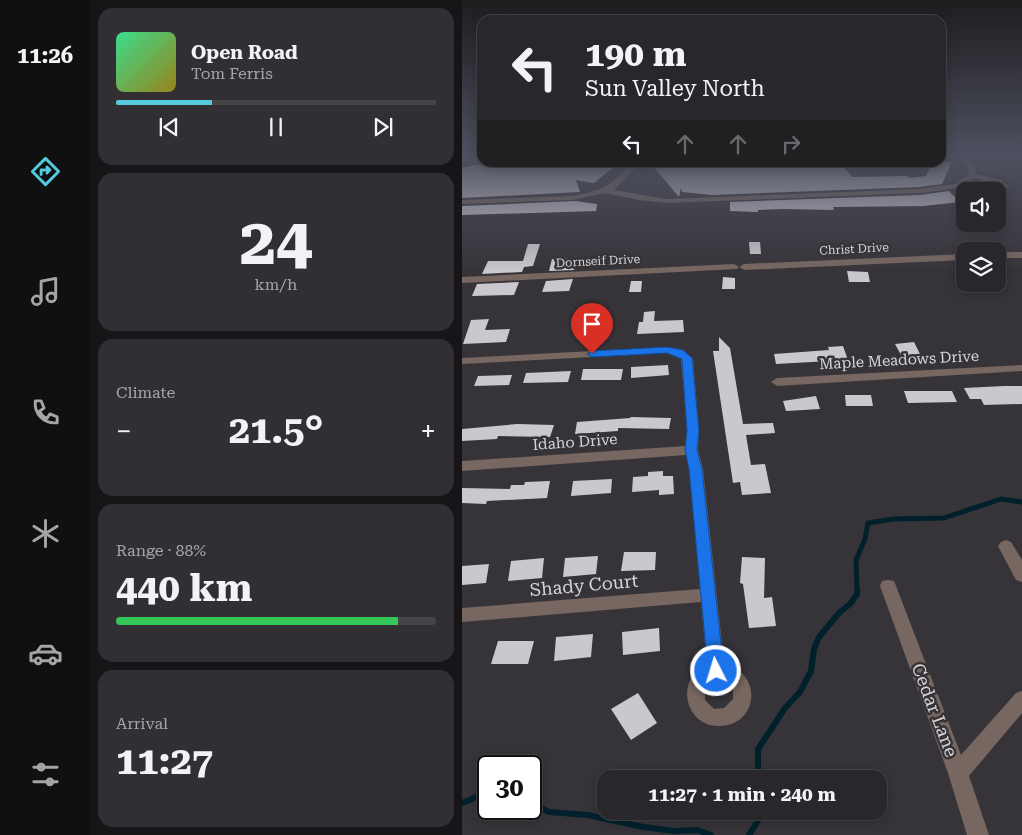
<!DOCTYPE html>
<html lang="en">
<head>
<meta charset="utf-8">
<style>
	body { margin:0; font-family:"Roboto Serif",serif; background:#312f33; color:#f1f3f6; height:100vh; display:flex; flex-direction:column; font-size:19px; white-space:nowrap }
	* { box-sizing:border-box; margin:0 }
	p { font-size:16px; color:#a5a5a9 }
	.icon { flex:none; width:28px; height:28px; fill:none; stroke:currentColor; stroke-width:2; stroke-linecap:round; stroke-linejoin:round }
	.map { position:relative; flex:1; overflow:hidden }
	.side { display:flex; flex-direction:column; gap:8px; padding:8px; background:#171518; width:372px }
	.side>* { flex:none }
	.guide { position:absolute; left:15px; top:15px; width:469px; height:152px; border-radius:15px; box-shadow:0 2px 12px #0003,0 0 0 1px #454447; background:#29272b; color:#f1f3f6; overflow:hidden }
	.buttons { position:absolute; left:494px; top:182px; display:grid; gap:10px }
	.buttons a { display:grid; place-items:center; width:50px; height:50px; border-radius:10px; background:#29272b; box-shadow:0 2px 12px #0003,0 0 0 1px #454447; font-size:25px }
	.speed { position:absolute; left:15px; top:755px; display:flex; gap:10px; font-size:25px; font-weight:700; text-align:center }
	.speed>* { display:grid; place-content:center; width:65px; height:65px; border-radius:50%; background:#29272b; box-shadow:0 2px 12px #0003,0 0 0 1px #454447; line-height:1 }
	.speed .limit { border:2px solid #111; border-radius:8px; background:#fff; color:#111 }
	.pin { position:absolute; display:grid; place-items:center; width:42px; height:42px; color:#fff; margin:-51px -21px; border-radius:50% 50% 50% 0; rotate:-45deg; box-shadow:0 0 5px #0007 }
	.pin .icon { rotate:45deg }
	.me { position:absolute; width:55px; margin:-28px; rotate:355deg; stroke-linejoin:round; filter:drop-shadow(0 0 4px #0008) }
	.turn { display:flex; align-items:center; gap:18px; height:105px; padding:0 25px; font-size:22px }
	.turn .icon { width:65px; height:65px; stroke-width:2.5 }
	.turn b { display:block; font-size:35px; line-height:42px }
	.lanes { display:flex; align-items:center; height:48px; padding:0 25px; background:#0003; justify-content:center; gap:25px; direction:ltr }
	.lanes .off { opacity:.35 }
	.big { font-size:38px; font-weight:700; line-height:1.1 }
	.side .widget { flex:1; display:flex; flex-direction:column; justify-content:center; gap:8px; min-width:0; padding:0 18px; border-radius:15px; background:#312f33 }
	.side .dial { align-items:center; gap:0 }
	.dial b { font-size:65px; line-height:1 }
	.song { display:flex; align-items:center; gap:15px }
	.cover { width:60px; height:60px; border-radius:8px; background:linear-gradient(135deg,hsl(150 70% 55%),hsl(50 70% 35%)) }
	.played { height:5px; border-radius:2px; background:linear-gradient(90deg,#55cade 30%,#454447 30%) }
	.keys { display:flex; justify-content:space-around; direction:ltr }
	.heat { display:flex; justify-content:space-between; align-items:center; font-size:28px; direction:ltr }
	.charge { height:8px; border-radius:4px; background:linear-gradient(90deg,#34c759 88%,#454447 0) }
	.trip { position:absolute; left:135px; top:770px; width:290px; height:50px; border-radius:15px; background:#29272b; box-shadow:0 2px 12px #0003,0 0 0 1px #454447; font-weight:700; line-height:50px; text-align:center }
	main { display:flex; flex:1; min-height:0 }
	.dock { display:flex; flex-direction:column; width:90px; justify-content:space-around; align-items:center; background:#101011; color:#a5a5a9 }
	.dock .icon { width:35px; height:35px }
	.dock .on { color:#55cade }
	.dock b { font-size:22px; color:#f1f3f6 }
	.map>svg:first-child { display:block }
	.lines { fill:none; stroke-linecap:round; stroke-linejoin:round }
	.stream-far1 { stroke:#00212c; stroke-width:5 }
	.stream { stroke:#00212c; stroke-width:6 }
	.building { fill:#cac8ce }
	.minor { fill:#776760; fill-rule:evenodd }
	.route { fill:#1a73e8; stroke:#114b97 }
	.labels { text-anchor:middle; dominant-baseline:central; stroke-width:5; stroke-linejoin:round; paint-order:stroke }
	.far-street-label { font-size:12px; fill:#d7d5d8; stroke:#373439 }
	.street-label { font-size:15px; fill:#d7d5d8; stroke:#373439 }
	.near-street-label { font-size:18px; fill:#d7d5d8; stroke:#373439 }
</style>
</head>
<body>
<main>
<nav class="dock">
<b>11:26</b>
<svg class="icon on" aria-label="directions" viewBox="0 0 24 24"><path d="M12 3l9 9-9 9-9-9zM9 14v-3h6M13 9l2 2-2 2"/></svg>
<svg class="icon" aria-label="music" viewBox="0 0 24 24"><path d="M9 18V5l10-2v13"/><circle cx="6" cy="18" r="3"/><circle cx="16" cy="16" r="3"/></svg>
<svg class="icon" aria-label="phone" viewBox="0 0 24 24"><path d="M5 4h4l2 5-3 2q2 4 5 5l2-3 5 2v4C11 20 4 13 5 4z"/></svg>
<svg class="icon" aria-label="climate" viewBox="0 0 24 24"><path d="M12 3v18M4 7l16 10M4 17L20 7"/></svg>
<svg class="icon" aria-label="car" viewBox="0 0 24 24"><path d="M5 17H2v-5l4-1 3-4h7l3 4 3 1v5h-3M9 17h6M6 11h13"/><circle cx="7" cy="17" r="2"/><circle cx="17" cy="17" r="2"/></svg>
<svg class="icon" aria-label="filters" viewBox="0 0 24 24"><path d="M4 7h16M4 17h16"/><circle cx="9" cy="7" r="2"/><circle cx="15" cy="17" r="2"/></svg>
</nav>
<section class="side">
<div class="widget">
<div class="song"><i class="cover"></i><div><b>Open Road</b><p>Tom Ferris</p></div></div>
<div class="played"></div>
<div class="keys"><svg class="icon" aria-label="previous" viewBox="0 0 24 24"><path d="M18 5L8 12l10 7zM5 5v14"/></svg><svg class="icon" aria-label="pause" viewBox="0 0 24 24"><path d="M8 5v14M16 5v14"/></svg><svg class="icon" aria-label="next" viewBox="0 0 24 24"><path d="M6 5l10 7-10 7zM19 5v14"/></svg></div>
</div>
<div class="widget dial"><b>24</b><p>km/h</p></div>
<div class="widget"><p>Climate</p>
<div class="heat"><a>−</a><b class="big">21.5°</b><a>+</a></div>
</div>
<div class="widget"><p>Range · 88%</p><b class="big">440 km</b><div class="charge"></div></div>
<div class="widget"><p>Arrival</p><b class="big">11:27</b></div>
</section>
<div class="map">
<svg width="560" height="835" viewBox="0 0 560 835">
	<rect width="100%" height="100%" fill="#373439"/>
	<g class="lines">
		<path class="stream-far1" d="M 395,591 L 394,560 L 403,539 L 406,523 L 431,519 L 482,518 L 539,499 L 560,502"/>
		<g class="stream">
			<path d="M 296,779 L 296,749 L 323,708 L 338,692 L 349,671 L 352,649 L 357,637 L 377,613 L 389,603 L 395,594 L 395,590"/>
			<path d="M 0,803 L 26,792"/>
			<path d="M 69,803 L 87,812 L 126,815 L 181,827 L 213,831 L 236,830 L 249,835"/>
			<path d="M 287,835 L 299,816 L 299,811"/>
		</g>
	</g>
	<g class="building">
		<path d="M 158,162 L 132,183 L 114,180 L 118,192 L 0,198 L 0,167 L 7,167 L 8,165 Z"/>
		<path d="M 241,162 L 378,162 L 390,177 L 446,176 L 447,178 L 464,176 L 471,162 L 490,162 L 480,184 L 458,187 L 250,195 L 220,192 L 219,188 L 217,197 L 191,166 Z"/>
		<path d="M 487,191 L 498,202 L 461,206 L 371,207 L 372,210 L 322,209 L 296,210 L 296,212 L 268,211 L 268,202 L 458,195 Z"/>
		<path d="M 113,201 L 135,204 L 134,211 L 0,215 L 0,206 Z"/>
		<path d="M 287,242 L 298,242 L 299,254 L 288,254 Z"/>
		<path d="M 66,244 L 78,244 L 71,266 L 62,267 L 60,272 L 20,274 L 26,261 L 61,261 Z"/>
		<path d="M 113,258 L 112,270 L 87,271 L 90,259 Z"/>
		<path d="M 385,271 L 406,272 L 408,282 L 387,282 Z"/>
		<path d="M 261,277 L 273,278 L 273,289 L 260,289 Z"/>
		<path d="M 111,279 L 107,291 L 80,292 L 84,281 Z"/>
		<path d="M 169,281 L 180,281 L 179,292 L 167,292 Z"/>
		<path d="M 57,282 L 52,295 L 10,296 L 15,284 Z"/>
		<path d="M 193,311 L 192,321 L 221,320 L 222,332 L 175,334 L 177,322 L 181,322 L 182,312 Z"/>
		<path d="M 27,319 L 23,330 L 48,329 L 44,342 L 1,344 L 9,320 Z"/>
		<path d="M 257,337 L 268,348 L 281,424 L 311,423 L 313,433 L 284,435 L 289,465 L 303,464 L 309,493 L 280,495 L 278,482 L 271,483 L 251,351 L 257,351 Z"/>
		<path d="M 452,342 L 459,356 L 440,357 L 433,344 Z"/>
		<path d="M 381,346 L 386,360 L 314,364 L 312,354 L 367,350 L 366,347 Z"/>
		<path d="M 206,365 L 207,375 L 169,378 L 169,367 Z"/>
		<path d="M 121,369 L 161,369 L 159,380 L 119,380 Z"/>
		<path d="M 109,371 L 106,382 L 61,383 L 64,373 Z"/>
		<path d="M 50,375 L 47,385 L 12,386 L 16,376 Z"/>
		<path d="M 542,386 L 560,386 L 560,404 L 522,405 L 519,399 L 508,399 L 502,388 Z"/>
		<path d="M 442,391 L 490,391 L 495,402 L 446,403 Z"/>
		<path d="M 383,395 L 409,395 L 411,406 L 384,406 Z"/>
		<path d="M 354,396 L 358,409 L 324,411 L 321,401 Z"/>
		<path d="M 169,417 L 209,418 L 207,429 L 156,428 L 156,431 L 113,434 L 115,422 L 168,418 Z"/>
		<path d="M 55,424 L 92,425 L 88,437 L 36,436 L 35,439 L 0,441 L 0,429 Z"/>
		<path d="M 201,471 L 201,476 L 211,476 L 212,494 L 197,495 L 197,490 L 170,492 L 171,477 L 186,476 L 186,472 Z"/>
		<path d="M 150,479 L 149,493 L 109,496 L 111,481 Z"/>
		<path d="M 88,481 L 85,498 L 25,501 L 24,504 L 0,503 L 0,488 L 48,489 L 49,485 L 62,485 L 63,482 Z"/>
		<path d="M 162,552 L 194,552 L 193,570 L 159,571 Z"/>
		<path d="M 136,556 L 134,574 L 101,577 L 103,558 Z"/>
		<path d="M 280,557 L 303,558 L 302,598 L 310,597 L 314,626 L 287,628 L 281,584 L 278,583 Z"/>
		<path d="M 82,558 L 80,578 L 46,581 L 49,561 Z"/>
		<path d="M 27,564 L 24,583 L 0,585 L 0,566 Z"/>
		<path d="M 197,628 L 198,651 L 161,655 L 160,632 Z"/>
		<path d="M 131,634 L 129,657 L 92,661 L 94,637 Z"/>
		<path d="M 36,641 L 72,641 L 66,664 L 29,664 Z"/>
		<path d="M 176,693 L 195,723 L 169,740 L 149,709 Z"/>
	</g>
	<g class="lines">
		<g class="minor">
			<path d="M 496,154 L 502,154 L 513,166 L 514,174 L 539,180 L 546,187 C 532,199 513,186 497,188 C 484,189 471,192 458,193 L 204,203 L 177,200 L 143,193 L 110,200 L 0,204 L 0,200 L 110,196 C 144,190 147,186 171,162 L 179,162 L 152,190 L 204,199 L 458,189 L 493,184 L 507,174 L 505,166 ZM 512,178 L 533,184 L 537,187 L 527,188 L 504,184 Z"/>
			<path d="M 20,156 L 20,160 L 0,161 L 0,157 Z"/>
			<rect x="535" y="252" width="25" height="6"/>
			<path d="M 502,254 L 502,260 L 282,270 L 277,267 L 282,264 Z"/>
			<path d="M 272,264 L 277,267 L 275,269 L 0,283 L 0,277 Z"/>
			<path d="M 205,347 L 221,351 L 231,358 L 237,431 L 236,450 L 241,469 L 262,663 C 303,675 295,726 257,726 C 223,727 212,678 245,665 L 239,602 L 0,622 L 0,608 L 238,589 L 227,469 L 224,455 L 0,471 L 0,461 L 223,446 L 225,431 L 219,359 L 205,353 L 0,364 L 0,358 ZM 259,678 L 271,687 L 271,699 L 262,708 L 252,709 L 243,700 L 243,689 L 250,680 Z"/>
			<path d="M 560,365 L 560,371 L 315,386 L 309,382 L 315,378 Z"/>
			<path d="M 544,540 L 549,542 L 560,560 L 560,582 L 554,580 L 536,546 L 539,542 Z"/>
			<path d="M 426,580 L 432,581 L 434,586 L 499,755 L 554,693 L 560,691 L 560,713 L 507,776 L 527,835 L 505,835 L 486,773 L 418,586 L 420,581 Z"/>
		</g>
	</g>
	<linearGradient id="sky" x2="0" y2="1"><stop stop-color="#1e1d1f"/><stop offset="0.57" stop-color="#4d505f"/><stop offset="1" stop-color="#4d505f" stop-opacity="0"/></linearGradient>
	<rect width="560" height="271" fill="url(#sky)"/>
	<path class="route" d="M 205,347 L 221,350 L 230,358 L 237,431 L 235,450 L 240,469 L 262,671 L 260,676 L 254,678 L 248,676 L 246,671 L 227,469 L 223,450 L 225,431 L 220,359 L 205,353 L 130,357 L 125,354 L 130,351 Z"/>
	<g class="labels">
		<g class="far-street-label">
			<text transform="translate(392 249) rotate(-3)">Christ Drive</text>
			<text transform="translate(136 261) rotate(-3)">Dornseif Drive</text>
		</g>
		<g class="street-label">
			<text transform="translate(437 360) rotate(-3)">Maple Meadows Drive</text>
			<text transform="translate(113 442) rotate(-4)">Idaho Drive</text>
		</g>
		<g class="near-street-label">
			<text transform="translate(122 585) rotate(-5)">Shady Court</text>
			<text transform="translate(473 710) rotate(69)">Cedar Lane</text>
		</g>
	</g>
</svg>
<div class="buttons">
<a><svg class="icon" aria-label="sound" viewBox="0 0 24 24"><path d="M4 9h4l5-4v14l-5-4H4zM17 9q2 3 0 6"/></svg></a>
<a><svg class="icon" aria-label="layers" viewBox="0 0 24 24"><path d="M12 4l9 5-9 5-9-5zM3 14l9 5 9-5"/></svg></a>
</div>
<div class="speed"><div class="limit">30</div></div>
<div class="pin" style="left:130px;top:354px;background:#d93025"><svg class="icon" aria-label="arrive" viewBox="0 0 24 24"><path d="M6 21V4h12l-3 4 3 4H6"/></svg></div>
<svg class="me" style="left:254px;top:671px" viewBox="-20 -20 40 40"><circle r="17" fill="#1a73e8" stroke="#fff" stroke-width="3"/><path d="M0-11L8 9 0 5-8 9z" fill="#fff"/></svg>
<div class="trip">11:27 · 1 min · 240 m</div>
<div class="guide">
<div class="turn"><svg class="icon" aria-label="left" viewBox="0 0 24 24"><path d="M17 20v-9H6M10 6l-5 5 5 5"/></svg><div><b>190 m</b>Sun Valley North</div></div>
<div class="lanes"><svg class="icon" aria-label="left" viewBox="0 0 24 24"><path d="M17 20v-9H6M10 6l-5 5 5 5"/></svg><svg class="icon off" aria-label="ahead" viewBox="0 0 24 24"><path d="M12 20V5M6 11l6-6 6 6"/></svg><svg class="icon off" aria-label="ahead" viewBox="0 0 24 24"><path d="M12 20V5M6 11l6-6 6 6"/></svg><svg class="icon off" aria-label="right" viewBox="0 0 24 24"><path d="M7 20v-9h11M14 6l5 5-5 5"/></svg></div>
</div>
</div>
</main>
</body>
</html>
